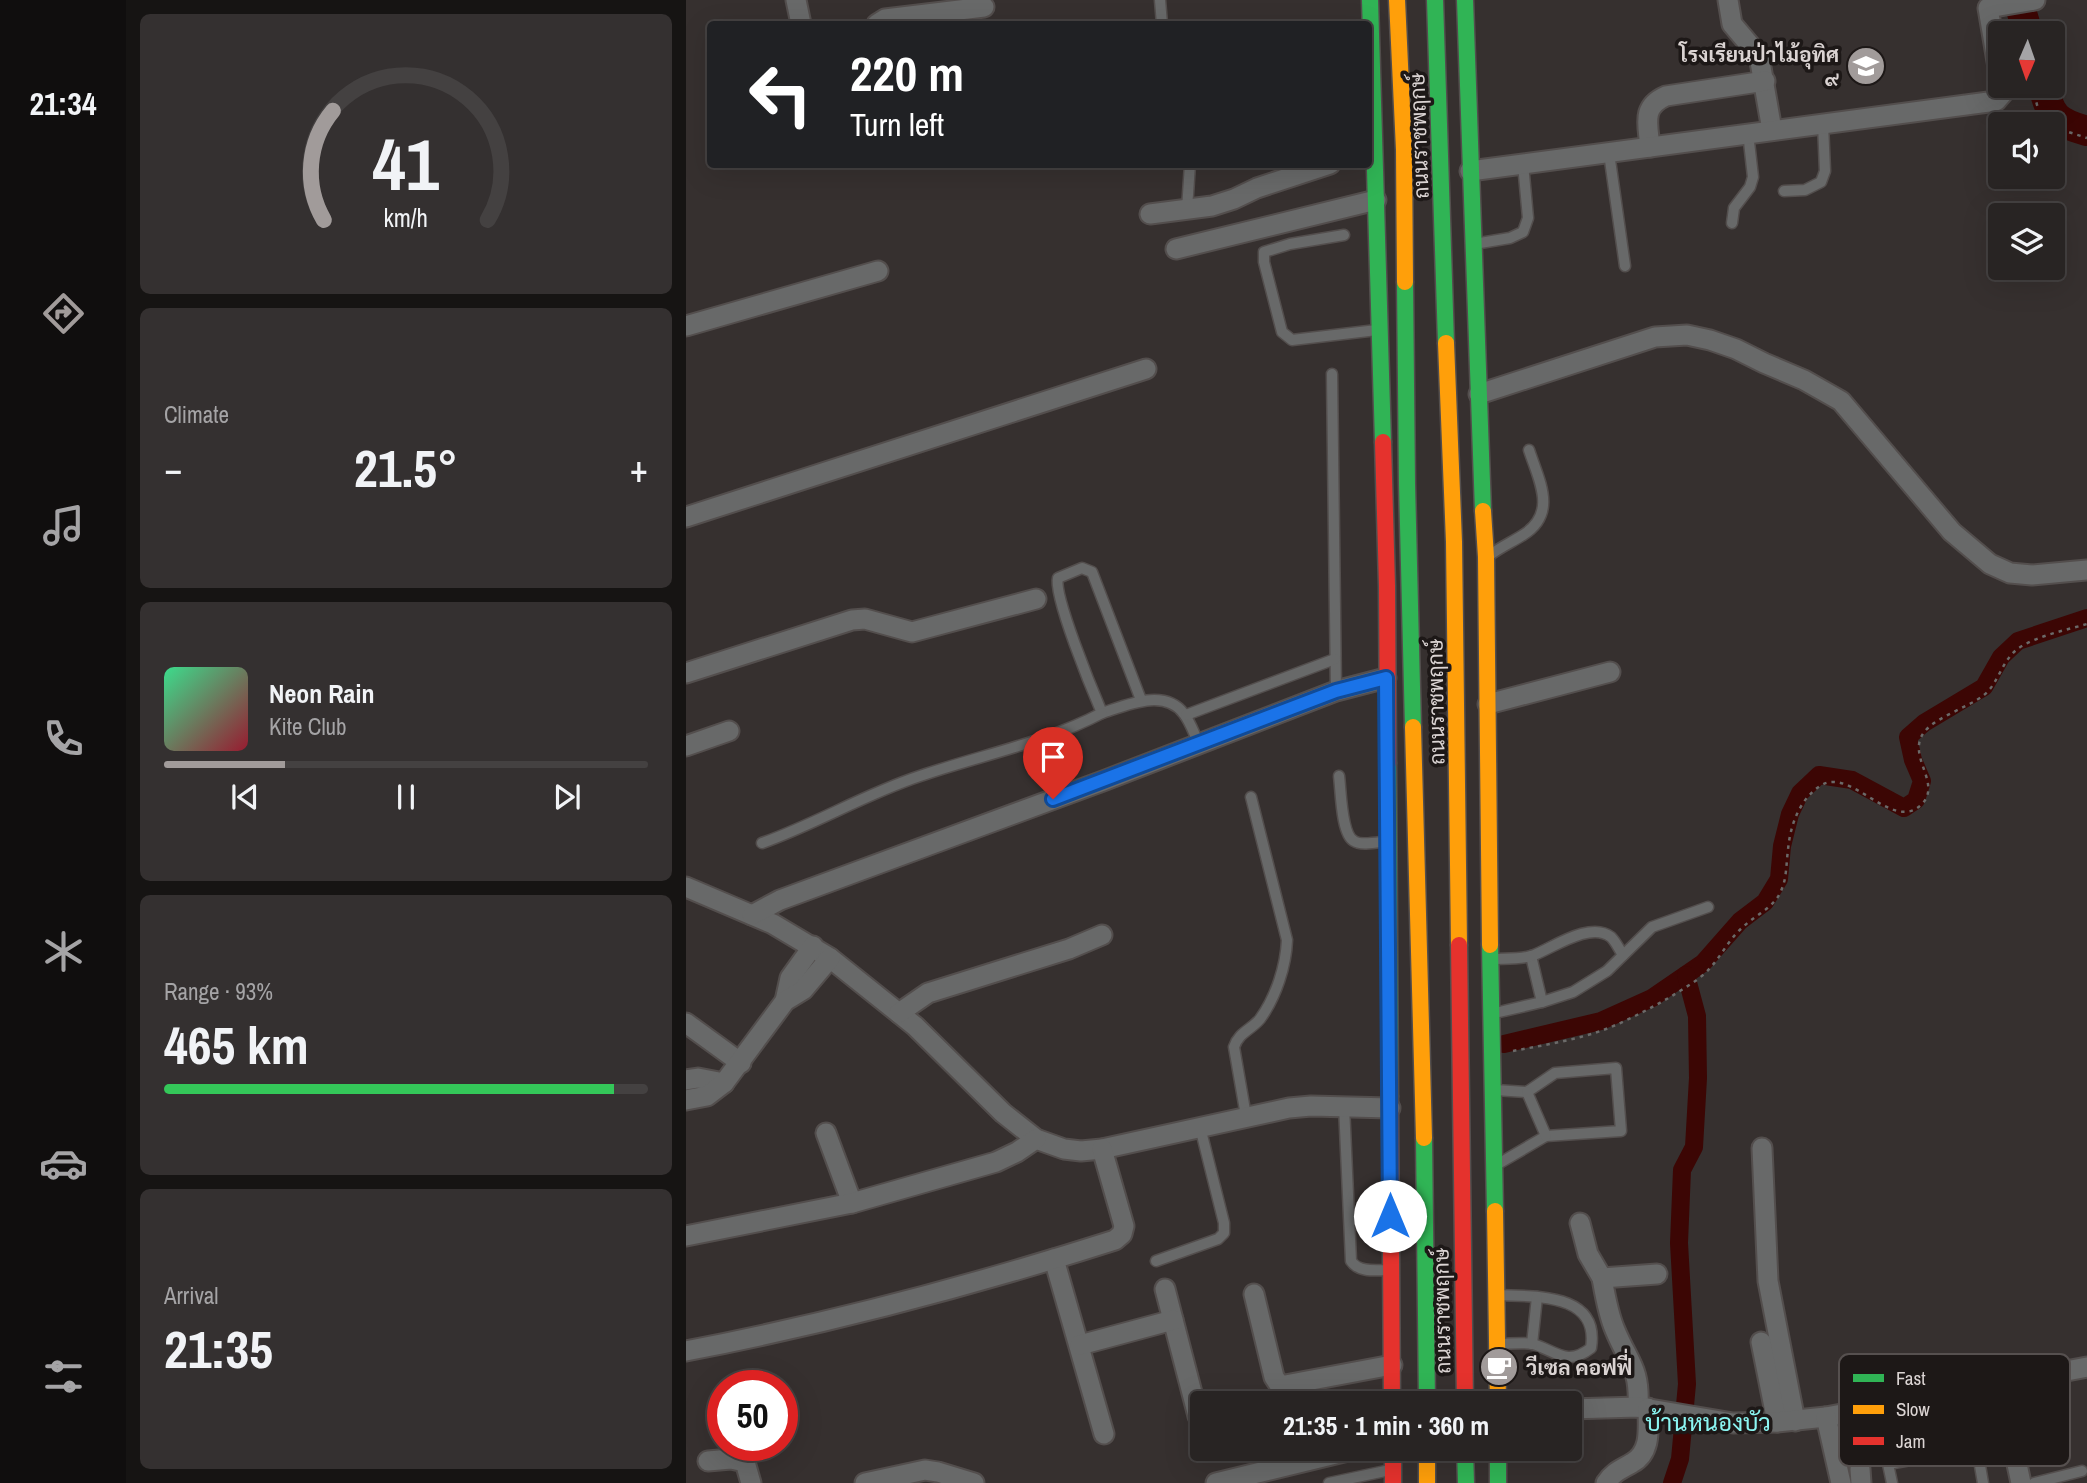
<!DOCTYPE html>
<html lang="en">
<head>
<meta charset="utf-8">
<style>
	body { margin:0; font-family:"Archivo Narrow",Sarabun,sans-serif; background:#343030; color:#f1f3f6; height:100vh; display:flex; flex-direction:column; font-size:26px; white-space:nowrap }
	* { box-sizing:border-box; margin:0 }
	p { font-size:23px; color:#a5a4a6 }
	.icon { flex:none; width:38px; height:38px; fill:none; stroke:currentColor; stroke-width:2; stroke-linecap:round; stroke-linejoin:round }
	.map { position:relative; flex:1; overflow:hidden }
	.drawer { display:flex; flex-direction:column; gap:14px; padding:14px; background:#161413; width:560px }
	.drawer>* { flex:none }
	.banner { position:absolute; left:21px; top:21px; width:665px; height:147px; border-radius:7px; box-shadow:0 7px 28px #0002,0 0 0 2px #444141; background:#202124; color:#fff; overflow:hidden }
	.needle { width:46px; rotate:182deg }
	.buttons { position:absolute; left:1302px; top:21px; display:grid; gap:14px }
	.buttons a { display:grid; place-items:center; width:77px; height:77px; border-radius:7px; background:#282423; box-shadow:0 7px 28px #0002,0 0 0 2px #444141; font-size:35px }
	.speed { position:absolute; left:21px; top:1370px; display:flex; gap:14px; font-size:35px; font-weight:700; text-align:center }
	.speed>* { display:grid; place-content:center; width:91px; height:91px; border-radius:50%; background:#282423; box-shadow:0 7px 28px #0002,0 0 0 2px #444141; line-height:1 }
	.speed .limit { border:10px solid #d22; background:#fff; color:#111 }
	.pin { position:absolute; display:grid; place-items:center; width:60px; height:60px; color:#fff; margin:-72px -30px; border-radius:50% 50% 50% 0; rotate:-45deg; box-shadow:0 0 7px #0007 }
	.pin .icon { rotate:45deg }
	.me { position:absolute; width:77px; margin:-38px; rotate:0deg; stroke-linejoin:round; filter:drop-shadow(0 0 5px #0008) }
	.turn { display:flex; align-items:center; gap:24px; height:147px; padding:0 28px; font-size:32px }
	.turn .icon { width:91px; height:91px; stroke-width:2.5 }
	.turn b { display:block; font-size:49px; line-height:60px }
	.big { font-size:52px; font-weight:700; line-height:1.1 }
	.drawer .card { flex:1; display:flex; flex-direction:column; justify-content:center; gap:10px; min-width:0; padding:0 24px; border-radius:10px; background:#343030 }
	.drawer .dial { align-items:center; gap:0 }
	.dial svg { height:182px; overflow:visible; fill:none; stroke:#444141; stroke-width:7; stroke-linecap:round; text-anchor:middle }
	.dial text { fill:#f1f3f6; stroke:none }
	.song { display:flex; align-items:center; gap:21px }
	.cover { width:84px; height:84px; border-radius:10px; background:linear-gradient(135deg,hsl(150 70% 55%),hsl(350 70% 35%)) }
	.played { height:7px; border-radius:4px; background:linear-gradient(90deg,#a19b9a 25%,#444141 25%) }
	.keys { display:flex; justify-content:space-around; direction:ltr }
	.heat { display:flex; justify-content:space-between; align-items:center; font-size:38px; direction:ltr }
	.charge { height:10px; border-radius:5px; background:linear-gradient(90deg,#34c759 93%,#444141 0) }
	.trip { position:absolute; left:504px; top:1391px; width:392px; height:70px; border-radius:7px; background:#282423; box-shadow:0 7px 28px #0002,0 0 0 2px #444141; font-weight:700; line-height:70px; text-align:center }
	main { display:flex; flex:1; min-height:0 }
	.menu { display:flex; flex-direction:column; width:126px; justify-content:space-around; align-items:center; background:#100e0e; color:#a5a4a6 }
	.menu .icon { width:49px; height:49px }
	.menu .on { color:#a19b9a }
	.menu b { font-size:32px; color:#f1f3f6 }
	.map>svg:first-child { display:block }
	.lines { fill:none; stroke-linecap:round; stroke-linejoin:round }
	.canal { stroke:#3c0604; stroke-width:18 }
	.river { stroke:#3c0604; stroke-width:30 }
	.lane-casing { stroke:#534e4d; stroke-width:13 }
	.street-casing { stroke:#534e4d; stroke-width:23 }
	.fast-casing { stroke:#534e4d; stroke-width:19 }
	.slow-casing { stroke:#534e4d; stroke-width:19 }
	.jam-casing { stroke:#534e4d; stroke-width:19 }
	.path { stroke:#6b6a69; stroke-width:2.5; stroke-dasharray:3.5 5; stroke-linecap:butt }
	.lane { stroke:#686969; stroke-width:10 }
	.street { stroke:#686969; stroke-width:19 }
	.fast { stroke:#30b455; stroke-width:16 }
	.slow { stroke:#ff9f0a; stroke-width:16 }
	.jam { stroke:#e5322d; stroke-width:16 }
	.route-casing { stroke:#114b97; stroke-width:18 }
	.route { stroke:#1a73e8; stroke-width:12 }
	.labels { text-anchor:middle; dominant-baseline:central; stroke-width:7; stroke-linejoin:round; paint-order:stroke }
	.poi-label { font-size:21px; font-weight:bold; fill:#dbd4d3; stroke:#1d1817; text-anchor:end }
	.street-label { font-size:21px; fill:#dbd4d3; stroke:#1d1817 }
	.quarter-label { font-size:24px; fill:#8bf6f2; stroke:#1d1817 }
	.key { fill:#1d1817; stroke:#56504f; stroke-width:2 }
	.key-label { font-size:19px; fill:#dbd4d3 }
</style>
</head>
<body>
<main>
<nav class="menu">
<b>21:34</b>
<svg class="icon on" aria-label="directions" viewBox="0 0 24 24"><path d="M12 3l9 9-9 9-9-9zM9 14v-3h6M13 9l2 2-2 2"/></svg>
<svg class="icon" aria-label="music" viewBox="0 0 24 24"><path d="M9 18V5l10-2v13"/><circle cx="6" cy="18" r="3"/><circle cx="16" cy="16" r="3"/></svg>
<svg class="icon" aria-label="phone" viewBox="0 0 24 24"><path d="M5 4h4l2 5-3 2q2 4 5 5l2-3 5 2v4C11 20 4 13 5 4z"/></svg>
<svg class="icon" aria-label="climate" viewBox="0 0 24 24"><path d="M12 3v18M4 7l16 10M4 17L20 7"/></svg>
<svg class="icon" aria-label="car" viewBox="0 0 24 24"><path d="M5 17H2v-5l4-1 3-4h7l3 4 3 1v5h-3M9 17h6M6 11h13"/><circle cx="7" cy="17" r="2"/><circle cx="17" cy="17" r="2"/></svg>
<svg class="icon" aria-label="filters" viewBox="0 0 24 24"><path d="M4 7h16M4 17h16"/><circle cx="9" cy="7" r="2"/><circle cx="15" cy="17" r="2"/></svg>
</nav>
<section class="drawer">
<div class="card dial"><svg viewBox="0 0 100 80">
<path d="M14 69A42 42 0 1 1 86 69"/>
<path d="M14 69A42 42 0 0 1 18 21" stroke="#a19b9a"/>
<text x="50" y="56" font-size="32" font-weight="700">41</text>
<text x="50" y="72" font-size="11">km/h</text>
</svg></div>
<div class="card"><p>Climate</p>
<div class="heat"><a>−</a><b class="big">21.5°</b><a>+</a></div>
</div>
<div class="card">
<div class="song"><i class="cover"></i><div><b>Neon Rain</b><p>Kite Club</p></div></div>
<div class="played"></div>
<div class="keys"><svg class="icon" aria-label="previous" viewBox="0 0 24 24"><path d="M18 5L8 12l10 7zM5 5v14"/></svg><svg class="icon" aria-label="pause" viewBox="0 0 24 24"><path d="M8 5v14M16 5v14"/></svg><svg class="icon" aria-label="next" viewBox="0 0 24 24"><path d="M6 5l10 7-10 7zM19 5v14"/></svg></div>
</div>
<div class="card"><p>Range · 93%</p><b class="big">465 km</b><div class="charge"></div></div>
<div class="card"><p>Arrival</p><b class="big">21:35</b></div>
</section>
<div class="map">
<svg width="1401" height="1483" viewBox="0 0 1401 1483">
	<rect width="100%" height="100%" fill="#36302f"/>
	<g class="lines">
		<g class="canal">
			<path d="M 818,1044 L 915,1021 L 966,998 L 1017,963 L 1054,921 L 1079,902 L 1093,879 L 1096,846 L 1104,814 L 1114,793 L 1133,775 L 1166,780 L 1218,808 L 1230,800 L 1236,781 L 1227,760 L 1222,737 L 1238,723 L 1298,687 L 1315,657 L 1332,641 L 1401,618"/>
			<path d="M 986,1483 L 994,1459 L 1001,1384 L 993,1243 L 996,1170 L 1008,1147 L 1012,1078 L 1011,1016 L 1000,975"/>
		</g>
		<g class="river">
			<path d="M 1332,0 L 1342,33"/>
			<path d="M 1357,86 C 1365,117 1370,122 1401,131"/>
		</g>
		<defs>
			<g id="lane">
				<path d="M 474,0 L 476,24"/>
				<path d="M 923,153 L 939,266"/>
				<path d="M 1098,191 L 1119,190 L 1135,182 L 1139,171 L 1137,124"/>
				<path d="M 501,209 L 504,164"/>
				<path d="M 1046,223 L 1048,208 L 1064,187 L 1067,177 L 1062,133"/>
				<path d="M 658,235 L 604,244 L 578,252 L 578,262 L 596,332 L 606,340 L 691,330"/>
				<path d="M 788,244 L 824,238 L 837,232 L 842,218 L 837,164"/>
				<path d="M 646,374 L 650,691"/>
				<path d="M 804,555 C 815,547 826,542 837,535 C 872,513 853,481 843,450"/>
				<path d="M 455,700 L 406,572 L 396,568 L 372,578 C 367,595 407,692 416,713 C 441,705 479,688 498,714 C 505,723 508,734 513,744"/>
				<path d="M 500,715 L 649,659"/>
				<path d="M 653,776 C 655,790 655,834 668,841 C 675,846 692,842 701,841"/>
				<path d="M 76,843 C 130,824 179,794 234,776 C 295,755 359,743 416,713"/>
				<path d="M 845,956 L 856,1002"/>
				<path d="M 805,959 C 818,958 836,960 848,955 C 868,947 905,921 925,937 C 930,942 933,949 937,955"/>
				<path d="M 809,1013 L 856,1002 L 887,992 L 921,971 L 966,927 L 1022,907"/>
				<path d="M 809,1090 L 841,1092 L 869,1073 L 930,1068 L 935,1131 L 860,1136 L 812,1164"/>
				<path d="M 841,1092 L 860,1136"/>
				<path d="M 658,1106 L 665,1261 C 673,1273 691,1270 704,1270"/>
				<path d="M 560,1116 L 548,1047 C 553,1032 565,1030 574,1019 C 590,997 600,966 601,940 L 565,797"/>
				<path d="M 470,1261 L 532,1239 L 538,1233 L 538,1223 L 514,1127"/>
				<path d="M 812,1295 C 848,1297 914,1292 905,1348 C 881,1367 870,1351 847,1344 C 837,1342 823,1344 813,1344"/>
				<path d="M 846,1344 L 851,1297"/>
				<path d="M 643,1483 L 704,1470"/>
				<path d="M 1206,1483 L 1202,1464 L 1291,1448"/>
				<path d="M 1297,1483 L 1291,1448 L 1306,1386"/>
				<path d="M 1348,1483 L 1396,1471"/>
			</g>
			<g id="street">
				<path d="M 110,0 L 115,24"/>
				<path d="M 1042,0 L 1046,24 L 1073,56 L 1086,130"/>
				<path d="M 191,24 L 199,19 L 298,7"/>
				<path d="M 1314,79 L 1302,8 L 1349,0"/>
				<path d="M 964,147 C 962,124 955,107 980,96 L 1079,81"/>
				<path d="M 784,171 L 1310,101 L 1317,93 L 1315,86"/>
				<path d="M 464,214 L 526,206 L 548,199 L 571,188 L 644,164"/>
				<path d="M 490,249 L 690,200"/>
				<path d="M 0,326 L 192,271"/>
				<path d="M 793,394 L 969,337 L 1001,335 L 1024,340 L 1050,349 L 1078,363 L 1118,380 L 1155,401 L 1266,532 L 1304,564 L 1324,573 L 1346,575 L 1401,570"/>
				<path d="M 0,517 L 460,369"/>
				<path d="M 0,673 L 166,620 L 179,619 L 226,632 L 350,599"/>
				<path d="M 802,704 L 924,672"/>
				<path d="M 0,746 L 43,731"/>
				<path d="M 0,887 L 87,924 L 144,958 L 229,1026 L 317,1113 L 350,1139 L 378,1149 L 395,1151 L 416,1149 L 603,1108 L 625,1106 L 704,1108"/>
				<path d="M 66,915 L 94,900 L 417,781 L 650,691 L 700,678"/>
				<path d="M 99,1001 L 104,978 L 127,946"/>
				<path d="M 213,1013 L 242,993 L 383,949 L 416,935"/>
				<path d="M 0,1023 L 55,1063"/>
				<path d="M 0,1080 L 12,1078 L 38,1083"/>
				<path d="M 0,1100 L 21,1096 L 38,1083 L 99,1001 L 117,990 L 144,958"/>
				<path d="M 140,1133 L 166,1203"/>
				<path d="M 1076,1148 L 1082,1281 L 1109,1421"/>
				<path d="M 894,1223 L 902,1254 L 916,1278"/>
				<path d="M 0,1236 L 166,1203 L 310,1162 L 331,1152 L 350,1139"/>
				<path d="M 368,1259 L 418,1434"/>
				<path d="M 479,1289 L 512,1416"/>
				<path d="M 568,1294 L 588,1377 L 594,1386 L 706,1365"/>
				<path d="M 1075,1342 L 1091,1422"/>
				<path d="M 394,1345 L 487,1320"/>
				<path d="M 0,1351 C 145,1323 288,1285 429,1240 L 436,1234 L 438,1226 L 416,1149"/>
				<path d="M 1314,1385 L 1335,1483"/>
				<path d="M 952,1407 C 954,1367 943,1364 929,1330 C 922,1314 919,1295 916,1278 L 971,1274"/>
				<path d="M 884,1409 L 952,1407 L 1047,1423 L 1091,1422 L 1140,1417 L 1401,1367"/>
				<path d="M 1167,1411 L 1172,1454"/>
				<path d="M 1140,1417 L 1155,1483"/>
				<path d="M 22,1461 L 45,1459 L 59,1462 L 65,1483"/>
				<path d="M 1174,1469 L 1175,1483"/>
				<path d="M 179,1483 L 239,1470 L 252,1472 L 288,1483"/>
				<path d="M 530,1483 L 670,1449"/>
				<path d="M 920,1483 C 927,1472 936,1469 946,1463 C 966,1452 962,1428 962,1408"/>
			</g>
			<g id="fast">
				<path d="M 684,0 L 697,442"/>
				<path d="M 749,0 L 760,343"/>
				<path d="M 779,0 L 797,511"/>
				<path d="M 719,282 L 721,484 L 727,727"/>
				<path d="M 702,763 L 704,1096"/>
				<path d="M 804,945 L 809,1211"/>
				<path d="M 738,1138 L 741,1404"/>
				<path d="M 779,1449 L 780,1483"/>
				<path d="M 812,1449 L 812,1483"/>
			</g>
			<g id="slow">
				<path d="M 711,0 L 718,150 L 719,282"/>
				<path d="M 760,343 L 768,542 L 773,945"/>
				<path d="M 797,511 L 800,557 L 804,945"/>
				<path d="M 727,727 L 738,1138"/>
				<path d="M 809,1211 L 812,1404"/>
				<path d="M 741,1449 L 741,1483"/>
			</g>
			<g id="jam">
				<path d="M 697,442 L 701,586 L 702,763"/>
				<path d="M 773,945 L 779,1404"/>
				<path d="M 704,1096 L 706,1404"/>
				<path d="M 707,1449 L 707,1483"/>
			</g>
		</defs>
		<use href="#lane" class="lane-casing"/>
		<use href="#street" class="street-casing"/>
		<use href="#fast" class="fast-casing"/>
		<use href="#slow" class="slow-casing"/>
		<use href="#jam" class="jam-casing"/>
		<g class="path">
			<path d="M 1329,23 L 1331,33"/>
			<path d="M 1346,86 L 1354,116 L 1361,124"/>
			<path d="M 1367,127 L 1401,138"/>
			<path d="M 827,1051 C 858,1045 891,1040 920,1029 C 943,1020 965,1008 986,996 C 998,988 1015,979 1024,968 C 1036,955 1043,939 1057,927 C 1069,915 1088,908 1095,891 C 1101,878 1100,864 1102,850 C 1104,826 1113,800 1134,786 C 1164,765 1206,833 1235,805 C 1255,786 1227,762 1234,740 C 1240,719 1281,709 1298,695 C 1314,682 1316,657 1336,646 C 1355,635 1380,630 1401,624"/>
		</g>
		<use href="#lane" class="lane"/>
		<use href="#street" class="street"/>
		<use href="#fast" class="fast"/>
		<use href="#slow" class="slow"/>
		<use href="#jam" class="jam"/>
	</g>
	<g class="lines">
		<defs>
			<path id="route" d="M 367,799 L 650,691 L 700,678 L 704,1216"/>
		</defs>
		<use href="#route" class="route-casing"/>
		<use href="#route" class="route"/>
	</g>
	<defs>
		<symbol id="school-disc" viewBox="-11 -11 22 22"><circle r="9.5" fill="#a19b9a" stroke="#1d1817"/><path d="M0-5L7-2L0 1L-7-2ZM-4 1L0 2.5L4 1V4Q0 6-4 4Z" fill="#fff"/></symbol>
		<symbol id="cafe-disc" viewBox="-11 -11 22 22"><circle r="9.5" fill="#a19b9a" stroke="#1d1817"/><path d="M-5.5-4.5H6V0H3Q3 3.5 0 3.5H-2.5Q-5.5 3.5-5.5 0ZM3-3.2v2h1.7v-2ZM-6 4.5H4V6H-6Z" fill="#fff"/></symbol>
	</defs>
	<g fill-rule="evenodd">
		<use href="#school-disc" x="1158" y="44" width="44" height="44"/>
		<use href="#cafe-disc" x="791" y="1345" width="44" height="44"/>
	</g>
	<g class="labels">
		<g class="poi-label">
			<text x="1153" y="54">โรงเรียนป่าไม้อุทิศ<tspan x="1153" dy="24">๙</tspan></text>
			<text x="840" y="1367" text-anchor="start">วีเซล คอฟฟี่</text>
		</g>
		<g class="street-label">
			<text transform="translate(733 136) rotate(-92)">ถนนราชพฤกษ์</text>
			<text transform="translate(750 702) rotate(-91)">ถนนราชพฤกษ์</text>
			<text transform="translate(756 1311) rotate(-91)">ถนนราชพฤกษ์</text>
		</g>
		<g class="quarter-label">
			<text x="1022" y="1422">บ้านหนองบัว</text>
		</g>
	</g>
	<rect x="1153" y="1354" width="231" height="112" rx="10" class="key"/>
	<rect x="1167" y="1374" width="31" height="8" fill="#30b455"/>
	<rect x="1167" y="1405" width="31" height="9" fill="#ff9f0a"/>
	<rect x="1167" y="1437" width="31" height="8" fill="#e5322d"/>
	<g class="key-label">
		<text x="1210" y="1385">Fast</text>
		<text x="1210" y="1416">Slow</text>
		<text x="1210" y="1448">Jam</text>
	</g>
</svg>
<div class="buttons">
<a><svg class="needle" viewBox="-14 -14 28 28"><path d="M0-13l5 13h-10z" fill="#e53935"/><path d="M0 13l5-13h-10z" fill="#a5a4a6"/></svg></a>
<a><svg class="icon" aria-label="sound" viewBox="0 0 24 24"><path d="M4 9h4l5-4v14l-5-4H4zM17 9q2 3 0 6"/></svg></a>
<a><svg class="icon" aria-label="layers" viewBox="0 0 24 24"><path d="M12 4l9 5-9 5-9-5zM3 14l9 5 9-5"/></svg></a>
</div>
<div class="speed"><div class="limit">50</div></div>
<div class="pin" style="left:367px;top:799px;background:#d93025"><svg class="icon" aria-label="arrive" viewBox="0 0 24 24"><path d="M6 21V4h12l-3 4 3 4H6"/></svg></div>
<svg class="me" style="left:704px;top:1216px" viewBox="-20 -20 40 40"><circle r="19" fill="#fff"/><path d="M0-13L10 11 0 6-10 11z" fill="#1a73e8"/></svg>
<div class="trip">21:35 · 1 min · 360 m</div>
<div class="banner">
<div class="turn"><svg class="icon" aria-label="left" viewBox="0 0 24 24"><path d="M17 20v-9H6M10 6l-5 5 5 5"/></svg><div><b>220 m</b>Turn left</div></div>
</div>
</div>
</main>
</body>
</html>
